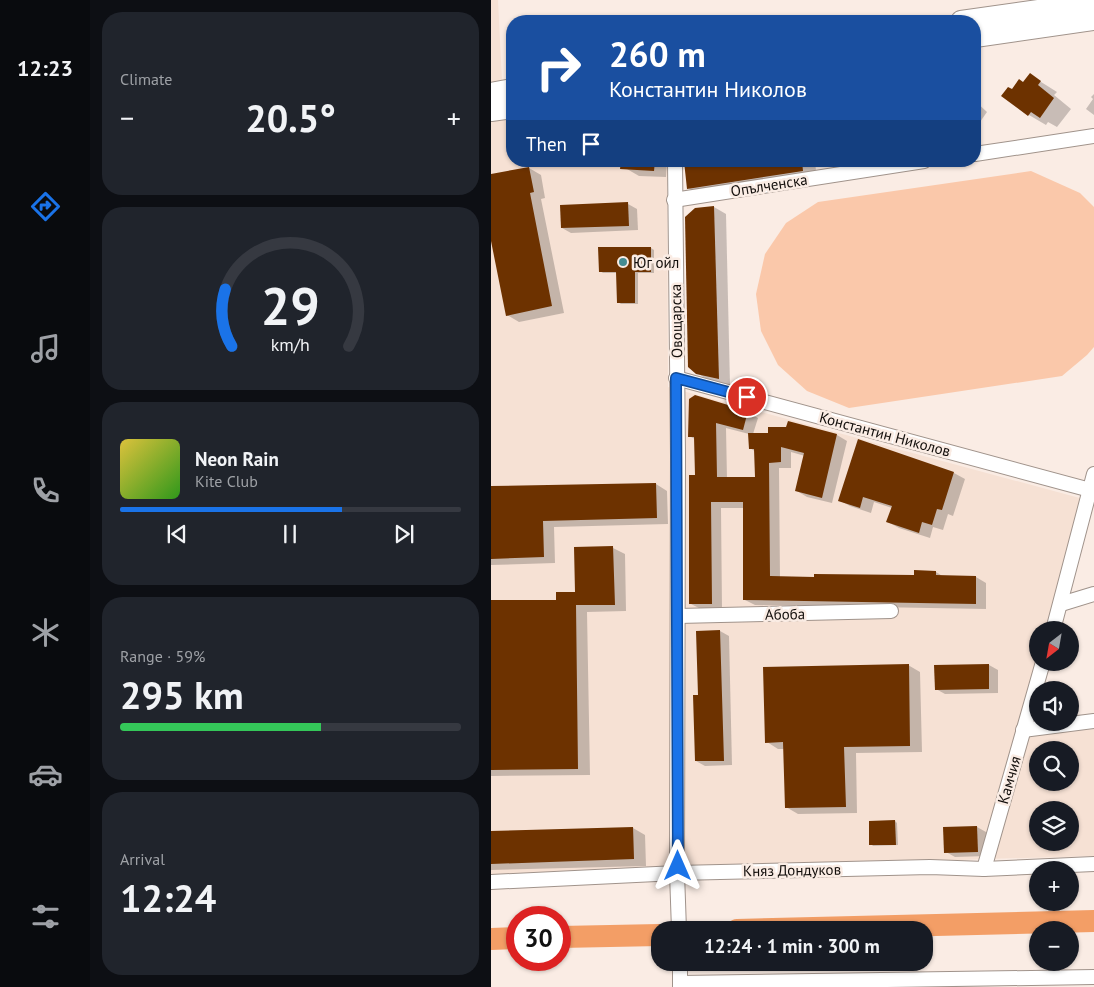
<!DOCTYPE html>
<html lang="en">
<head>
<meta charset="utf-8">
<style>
	body { margin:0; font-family:"PT Sans",sans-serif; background:#20242c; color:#f1f3f6; height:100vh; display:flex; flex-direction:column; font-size:19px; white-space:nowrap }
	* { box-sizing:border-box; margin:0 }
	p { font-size:16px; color:#9ea1a6 }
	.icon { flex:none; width:28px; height:28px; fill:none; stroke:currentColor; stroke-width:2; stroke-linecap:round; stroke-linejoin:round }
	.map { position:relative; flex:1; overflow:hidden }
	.side { display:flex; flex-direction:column; gap:12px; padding:12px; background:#0d0f14; width:401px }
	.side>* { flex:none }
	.hud { position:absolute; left:15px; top:15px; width:475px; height:152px; border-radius:20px; box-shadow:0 1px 4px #0004; background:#1a4fa0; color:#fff; overflow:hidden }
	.needle { width:32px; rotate:211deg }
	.fabs { position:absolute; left:538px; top:621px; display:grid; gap:10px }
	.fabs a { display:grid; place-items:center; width:50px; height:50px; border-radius:50%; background:#171b24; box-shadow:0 1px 4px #0004; font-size:25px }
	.speed { position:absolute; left:15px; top:906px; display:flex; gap:10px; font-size:25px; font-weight:700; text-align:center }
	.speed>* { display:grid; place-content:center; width:65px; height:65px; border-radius:50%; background:#171b24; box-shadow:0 1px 4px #0004; line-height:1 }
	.speed .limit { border:8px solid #d22; background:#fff; color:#111 }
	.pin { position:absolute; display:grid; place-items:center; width:42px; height:42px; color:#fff; margin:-21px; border:2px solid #fff; border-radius:50%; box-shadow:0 1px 5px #0007 }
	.me { position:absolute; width:55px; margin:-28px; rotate:0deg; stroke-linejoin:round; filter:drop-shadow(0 0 4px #0008) }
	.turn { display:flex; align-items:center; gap:18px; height:105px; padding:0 20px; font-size:22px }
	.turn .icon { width:65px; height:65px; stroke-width:2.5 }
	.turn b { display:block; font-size:35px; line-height:42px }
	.then { display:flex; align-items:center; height:48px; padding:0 20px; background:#0003; gap:10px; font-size:19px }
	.big { font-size:38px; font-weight:800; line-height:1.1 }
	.side .widget { flex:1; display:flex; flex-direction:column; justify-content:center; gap:8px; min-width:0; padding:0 18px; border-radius:20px; background:#20242c }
	.side .dial { align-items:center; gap:0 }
	.dial svg { height:130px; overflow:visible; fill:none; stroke:#363941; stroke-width:7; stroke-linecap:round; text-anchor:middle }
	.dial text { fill:#f1f3f6; stroke:none }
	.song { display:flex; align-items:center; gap:15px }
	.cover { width:60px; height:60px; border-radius:8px; background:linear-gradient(135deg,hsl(50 70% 55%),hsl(110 70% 35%)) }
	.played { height:5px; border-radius:2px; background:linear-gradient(90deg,#1a73e8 65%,#363941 65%) }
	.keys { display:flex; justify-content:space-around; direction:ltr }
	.heat { display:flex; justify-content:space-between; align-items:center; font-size:28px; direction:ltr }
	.charge { height:8px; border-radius:4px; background:linear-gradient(90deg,#34c759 59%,#363941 0) }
	.trip { position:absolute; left:160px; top:921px; width:282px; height:50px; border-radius:20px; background:#171b24; box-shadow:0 1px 4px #0004; font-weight:800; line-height:50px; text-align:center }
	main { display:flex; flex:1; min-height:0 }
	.menu { display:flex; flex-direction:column; width:90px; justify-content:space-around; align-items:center; background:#090b0e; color:#9ea1a6 }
	.menu .icon { width:35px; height:35px }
	.menu .active { color:#1a73e8 }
	.menu b { font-size:22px; color:#f1f3f6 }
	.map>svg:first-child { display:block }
	.built { fill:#f6e1d4; fill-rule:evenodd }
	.green { fill:#fac8aa }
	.shadow { fill:#0003; fill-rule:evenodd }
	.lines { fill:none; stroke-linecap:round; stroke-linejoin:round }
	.river { stroke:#f39e66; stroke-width:22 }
	.building { fill:#6d3200 }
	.minor-casing { stroke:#a0938b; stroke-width:16 }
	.secondary-casing { stroke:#a0938b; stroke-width:22 }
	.minor { stroke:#fff; stroke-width:14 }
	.secondary { stroke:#fff; stroke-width:20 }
	.route-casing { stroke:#114b97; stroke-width:12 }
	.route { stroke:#1a73e8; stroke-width:9 }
	.poi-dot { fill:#448c92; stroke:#faece4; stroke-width:2 }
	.labels { text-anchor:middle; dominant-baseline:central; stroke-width:5; stroke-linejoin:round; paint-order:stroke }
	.street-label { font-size:15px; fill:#120e0b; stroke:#faece4 }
	.poi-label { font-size:15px; fill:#120e0b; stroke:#faece4; text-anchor:start }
</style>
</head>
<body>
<main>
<nav class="menu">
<b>12:23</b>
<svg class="icon active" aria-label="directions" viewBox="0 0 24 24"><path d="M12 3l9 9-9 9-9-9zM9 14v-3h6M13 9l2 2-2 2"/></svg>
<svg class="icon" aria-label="music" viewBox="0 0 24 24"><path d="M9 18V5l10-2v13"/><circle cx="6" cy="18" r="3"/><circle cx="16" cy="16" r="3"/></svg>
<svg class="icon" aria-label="phone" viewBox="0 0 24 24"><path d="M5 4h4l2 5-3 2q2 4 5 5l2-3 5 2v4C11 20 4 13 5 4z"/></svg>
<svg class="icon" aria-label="climate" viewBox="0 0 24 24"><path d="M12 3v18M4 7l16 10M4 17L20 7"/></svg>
<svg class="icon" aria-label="car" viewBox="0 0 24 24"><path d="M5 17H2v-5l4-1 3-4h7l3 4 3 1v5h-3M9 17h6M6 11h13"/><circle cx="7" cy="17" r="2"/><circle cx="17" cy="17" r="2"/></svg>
<svg class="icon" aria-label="filters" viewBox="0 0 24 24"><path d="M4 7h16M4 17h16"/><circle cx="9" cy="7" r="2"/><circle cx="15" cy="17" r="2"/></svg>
</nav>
<section class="side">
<div class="widget"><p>Climate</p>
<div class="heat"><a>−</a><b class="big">20.5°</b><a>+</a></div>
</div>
<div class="widget dial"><svg viewBox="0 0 100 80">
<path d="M14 69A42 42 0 1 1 86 69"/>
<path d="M14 69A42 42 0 0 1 10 34" stroke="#1a73e8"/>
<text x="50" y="56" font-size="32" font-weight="700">29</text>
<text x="50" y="72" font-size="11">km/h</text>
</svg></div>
<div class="widget">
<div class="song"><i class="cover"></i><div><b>Neon Rain</b><p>Kite Club</p></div></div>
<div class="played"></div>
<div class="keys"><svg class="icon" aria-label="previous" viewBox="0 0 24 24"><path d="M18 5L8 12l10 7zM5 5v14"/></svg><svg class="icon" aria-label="pause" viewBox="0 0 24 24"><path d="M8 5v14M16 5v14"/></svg><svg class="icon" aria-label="next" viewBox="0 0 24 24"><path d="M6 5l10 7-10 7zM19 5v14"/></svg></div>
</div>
<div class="widget"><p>Range · 59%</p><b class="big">295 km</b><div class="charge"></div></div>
<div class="widget"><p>Arrival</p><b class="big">12:24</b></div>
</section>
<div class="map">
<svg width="603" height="987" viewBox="0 0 603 987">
	<rect width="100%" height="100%" fill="#faece4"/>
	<g class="built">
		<path d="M 0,0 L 7,0 L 11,81 L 0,83 Z"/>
		<path d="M 21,114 L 21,161 L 176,161 L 177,387 L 596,500 L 562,630 L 546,630 L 546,662 L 530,737 L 603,729 L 603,856 L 495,859 L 0,879 L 0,118 ZM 546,750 L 579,750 L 579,782 L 546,782 ZM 546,810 L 579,810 L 579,842 L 546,842 Z"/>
	</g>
	<path class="green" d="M 540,171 L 589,193 L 603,207 L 603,347 L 596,355 L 571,376 L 358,408 L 316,391 L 287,365 L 270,331 L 265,294 L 274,254 L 295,223 L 327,202 Z"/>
	<g class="shadow">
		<path d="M 539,75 L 566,92 L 563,95 L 580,109 L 566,127 L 557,122 L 555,125 L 538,115 L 512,96 L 533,83 Z"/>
		<path d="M 603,94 L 603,115 L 595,109 L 602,99 L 600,97 Z"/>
		<path d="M 484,101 L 496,112 L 484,129 Z"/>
		<path d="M 136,161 L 176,161 L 175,177 L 148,176 L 136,169 Z"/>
		<path d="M 193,161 L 224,161 L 225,167 L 258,161 L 322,161 L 324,162 L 326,179 L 212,196 L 197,188 Z"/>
		<path d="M 38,168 L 50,175 L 54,198 L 50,199 L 73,313 L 28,322 L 16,315 L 0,235 L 0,176 Z"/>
		<path d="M 137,204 L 146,209 L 147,230 L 80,233 L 71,228 Z"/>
		<path d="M 223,207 L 235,214 L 239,385 L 219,381 L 206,373 Z"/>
		<path d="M 160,248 L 163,250 L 163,273 L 147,273 L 147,304 L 130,304 L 127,302 L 127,273 L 112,273 L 109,271 Z"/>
		<path d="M 199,400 L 256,412 L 267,418 L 262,434 L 278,434 L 296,428 L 298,422 L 346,435 L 356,441 L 341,503 L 316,497 L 306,491 L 314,456 L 300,452 L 300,468 L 288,468 L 289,578 L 424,576 L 445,572 L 453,577 L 485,577 L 495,583 L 495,609 L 264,605 L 254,600 L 253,508 L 230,508 L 231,609 L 210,609 L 200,604 L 205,476 L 204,439 L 198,436 ZM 235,428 L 258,434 L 259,448 L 265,452 L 265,479 L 236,479 Z"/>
		<path d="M 463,473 L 474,479 L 462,516 L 457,514 L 452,530 L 442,527 L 439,538 L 408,528 L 397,522 L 401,508 L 383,502 L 380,513 L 359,506 L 348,500 Z"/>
		<path d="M 165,484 L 176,491 L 177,524 L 63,527 L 64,563 L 0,565 L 0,488 Z"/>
		<path d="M 85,548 L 122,548 L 134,554 L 135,611 L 96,612 L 99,775 L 0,776 L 0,602 L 66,601 L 86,593 Z"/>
		<path d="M 229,631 L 238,636 L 241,765 L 214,766 L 205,761 L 208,696 Z"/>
		<path d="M 417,665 L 429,672 L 431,752 L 365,753 L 366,813 L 307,814 L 295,807 L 294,749 L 287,749 L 276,742 Z"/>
		<path d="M 498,665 L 507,670 L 507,693 L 454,694 L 445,689 Z"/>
		<path d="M 404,821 L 406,823 L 407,845 L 382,846 L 380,844 Z"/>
		<path d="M 486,827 L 495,832 L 496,856 L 464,857 L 455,852 Z"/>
		<path d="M 142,828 L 154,835 L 155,866 L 0,870 L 0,832 Z"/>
	</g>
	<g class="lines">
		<g class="river">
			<path d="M 246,930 L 603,921"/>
			<path d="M 69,937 L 169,935"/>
			<path d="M 0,939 L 26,938"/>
		</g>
	</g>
	<g class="building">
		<path d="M 539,73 L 550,81 L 547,85 L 563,98 L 549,118 L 540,112 L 537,116 L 510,96 L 517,87 L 521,89 L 528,79 L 532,82 Z"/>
		<path d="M 130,161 L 164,161 L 163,171 L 129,169 Z"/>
		<path d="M 193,161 L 212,161 L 213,167 L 254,161 L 311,161 L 312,171 L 196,189 Z"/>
		<path d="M 38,167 L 43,192 L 39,193 L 61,306 L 15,316 L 0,241 L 0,174 Z"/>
		<path d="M 137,202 L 138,226 L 70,228 L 69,205 Z"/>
		<path d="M 223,206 L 228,379 L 205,374 L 197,367 L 194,217 L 204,208 Z"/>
		<path d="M 107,247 L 160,247 L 160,272 L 144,272 L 144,303 L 126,303 L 125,272 L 108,272 Z"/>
		<path d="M 204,395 L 257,411 L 252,430 L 225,423 L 226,477 L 264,477 L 263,449 L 258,449 L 257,433 L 277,433 L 277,427 L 295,427 L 297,421 L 346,434 L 331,498 L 304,491 L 313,453 L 290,447 L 290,462 L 278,463 L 279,576 L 323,577 L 323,574 L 423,575 L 423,570 L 445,571 L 445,575 L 485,576 L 485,604 L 252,600 L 252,502 L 220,502 L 221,604 L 198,604 L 198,475 L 204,475 L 203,437 L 197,437 L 198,399 Z"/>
		<path d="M 367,439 L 463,472 L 451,510 L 446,509 L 441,525 L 431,522 L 428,533 L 395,522 L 401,506 L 372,497 L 369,508 L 347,501 Z"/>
		<path d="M 165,483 L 166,518 L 52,521 L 53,557 L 0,559 L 0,486 Z"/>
		<path d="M 122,546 L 124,605 L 85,605 L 87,769 L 0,770 L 0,600 L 65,600 L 65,592 L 84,592 L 83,547 Z"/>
		<path d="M 229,630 L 233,761 L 204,761 L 202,695 L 207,695 L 205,631 Z"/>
		<path d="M 418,664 L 419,746 L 353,747 L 355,807 L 294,808 L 292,742 L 274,743 L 272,667 Z"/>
		<path d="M 498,664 L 498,689 L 444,690 L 443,665 Z"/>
		<path d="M 404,820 L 405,845 L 378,845 L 378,821 Z"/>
		<path d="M 486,826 L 487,852 L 453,853 L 452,827 Z"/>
		<path d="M 142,827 L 143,859 L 0,864 L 0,831 Z"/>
	</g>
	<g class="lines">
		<defs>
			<g id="minor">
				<path d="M 484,154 L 603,136"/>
				<path d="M 184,161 L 187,455 L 186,873 L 188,930"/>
				<path d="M 183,200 L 433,161"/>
				<path d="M 185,378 L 603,491"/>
				<path d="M 570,604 L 603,594"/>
				<path d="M 187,616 L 400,611"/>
				<path d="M 562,630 L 603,474"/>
				<path d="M 532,730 L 603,721"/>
				<path d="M 493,869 L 552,662"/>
				<path d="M 0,882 L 186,873 L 439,867 L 493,869 L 603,864"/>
				<path d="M 189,962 L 189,987"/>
				<path d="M 189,983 L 603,977"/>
			</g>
			<g id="secondary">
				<path d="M 470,21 L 603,2"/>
				<path d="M 484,37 L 603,20"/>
				<path d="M 0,93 L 21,89"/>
				<path d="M 0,111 L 21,108"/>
			</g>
		</defs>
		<use href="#minor" class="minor-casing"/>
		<use href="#secondary" class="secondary-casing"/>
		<use href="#minor" class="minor"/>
		<use href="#secondary" class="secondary"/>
	</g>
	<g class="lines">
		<defs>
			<path id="route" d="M 187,866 L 185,378 L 256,397"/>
		</defs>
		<use href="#route" class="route-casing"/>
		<use href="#route" class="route"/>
	</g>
	<circle class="poi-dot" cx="132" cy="262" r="5"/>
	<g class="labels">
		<g class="street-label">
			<text transform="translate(278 185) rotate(-9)">Опълченска</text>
			<text transform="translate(185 321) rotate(-91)">Овощарска</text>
			<text transform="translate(394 434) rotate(15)">Константин Николов</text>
			<text transform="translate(294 614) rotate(-1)">Абоба</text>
			<text transform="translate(518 780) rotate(-74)">Камчия</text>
			<text transform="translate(301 870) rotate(-1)">Княз Дондуков</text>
		</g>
		<g class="poi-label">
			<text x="142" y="262">Юг ойл</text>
		</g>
	</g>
</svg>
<div class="fabs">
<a><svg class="needle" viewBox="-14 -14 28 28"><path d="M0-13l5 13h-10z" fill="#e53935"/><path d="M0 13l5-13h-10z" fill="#9ea1a6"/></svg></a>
<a><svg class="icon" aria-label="sound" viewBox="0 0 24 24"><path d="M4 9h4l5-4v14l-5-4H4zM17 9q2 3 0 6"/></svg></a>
<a><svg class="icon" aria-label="search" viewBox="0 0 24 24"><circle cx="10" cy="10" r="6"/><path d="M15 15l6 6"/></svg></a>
<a><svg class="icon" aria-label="layers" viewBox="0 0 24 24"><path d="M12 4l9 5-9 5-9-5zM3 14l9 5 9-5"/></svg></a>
<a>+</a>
<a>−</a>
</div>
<div class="speed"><div class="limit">30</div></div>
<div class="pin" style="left:256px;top:397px;background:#d93025"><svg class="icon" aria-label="arrive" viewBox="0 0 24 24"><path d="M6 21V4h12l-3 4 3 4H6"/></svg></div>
<svg class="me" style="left:187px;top:866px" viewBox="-20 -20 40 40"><path d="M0-17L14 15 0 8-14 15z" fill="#1a73e8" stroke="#fff" stroke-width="4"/></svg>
<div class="trip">12:24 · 1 min · 300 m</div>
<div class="hud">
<div class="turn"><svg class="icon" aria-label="right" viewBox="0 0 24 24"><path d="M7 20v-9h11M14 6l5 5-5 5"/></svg><div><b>260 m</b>Константин Николов</div></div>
<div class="then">Then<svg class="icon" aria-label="arrive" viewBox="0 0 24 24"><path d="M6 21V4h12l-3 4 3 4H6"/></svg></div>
</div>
</div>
</main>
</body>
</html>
